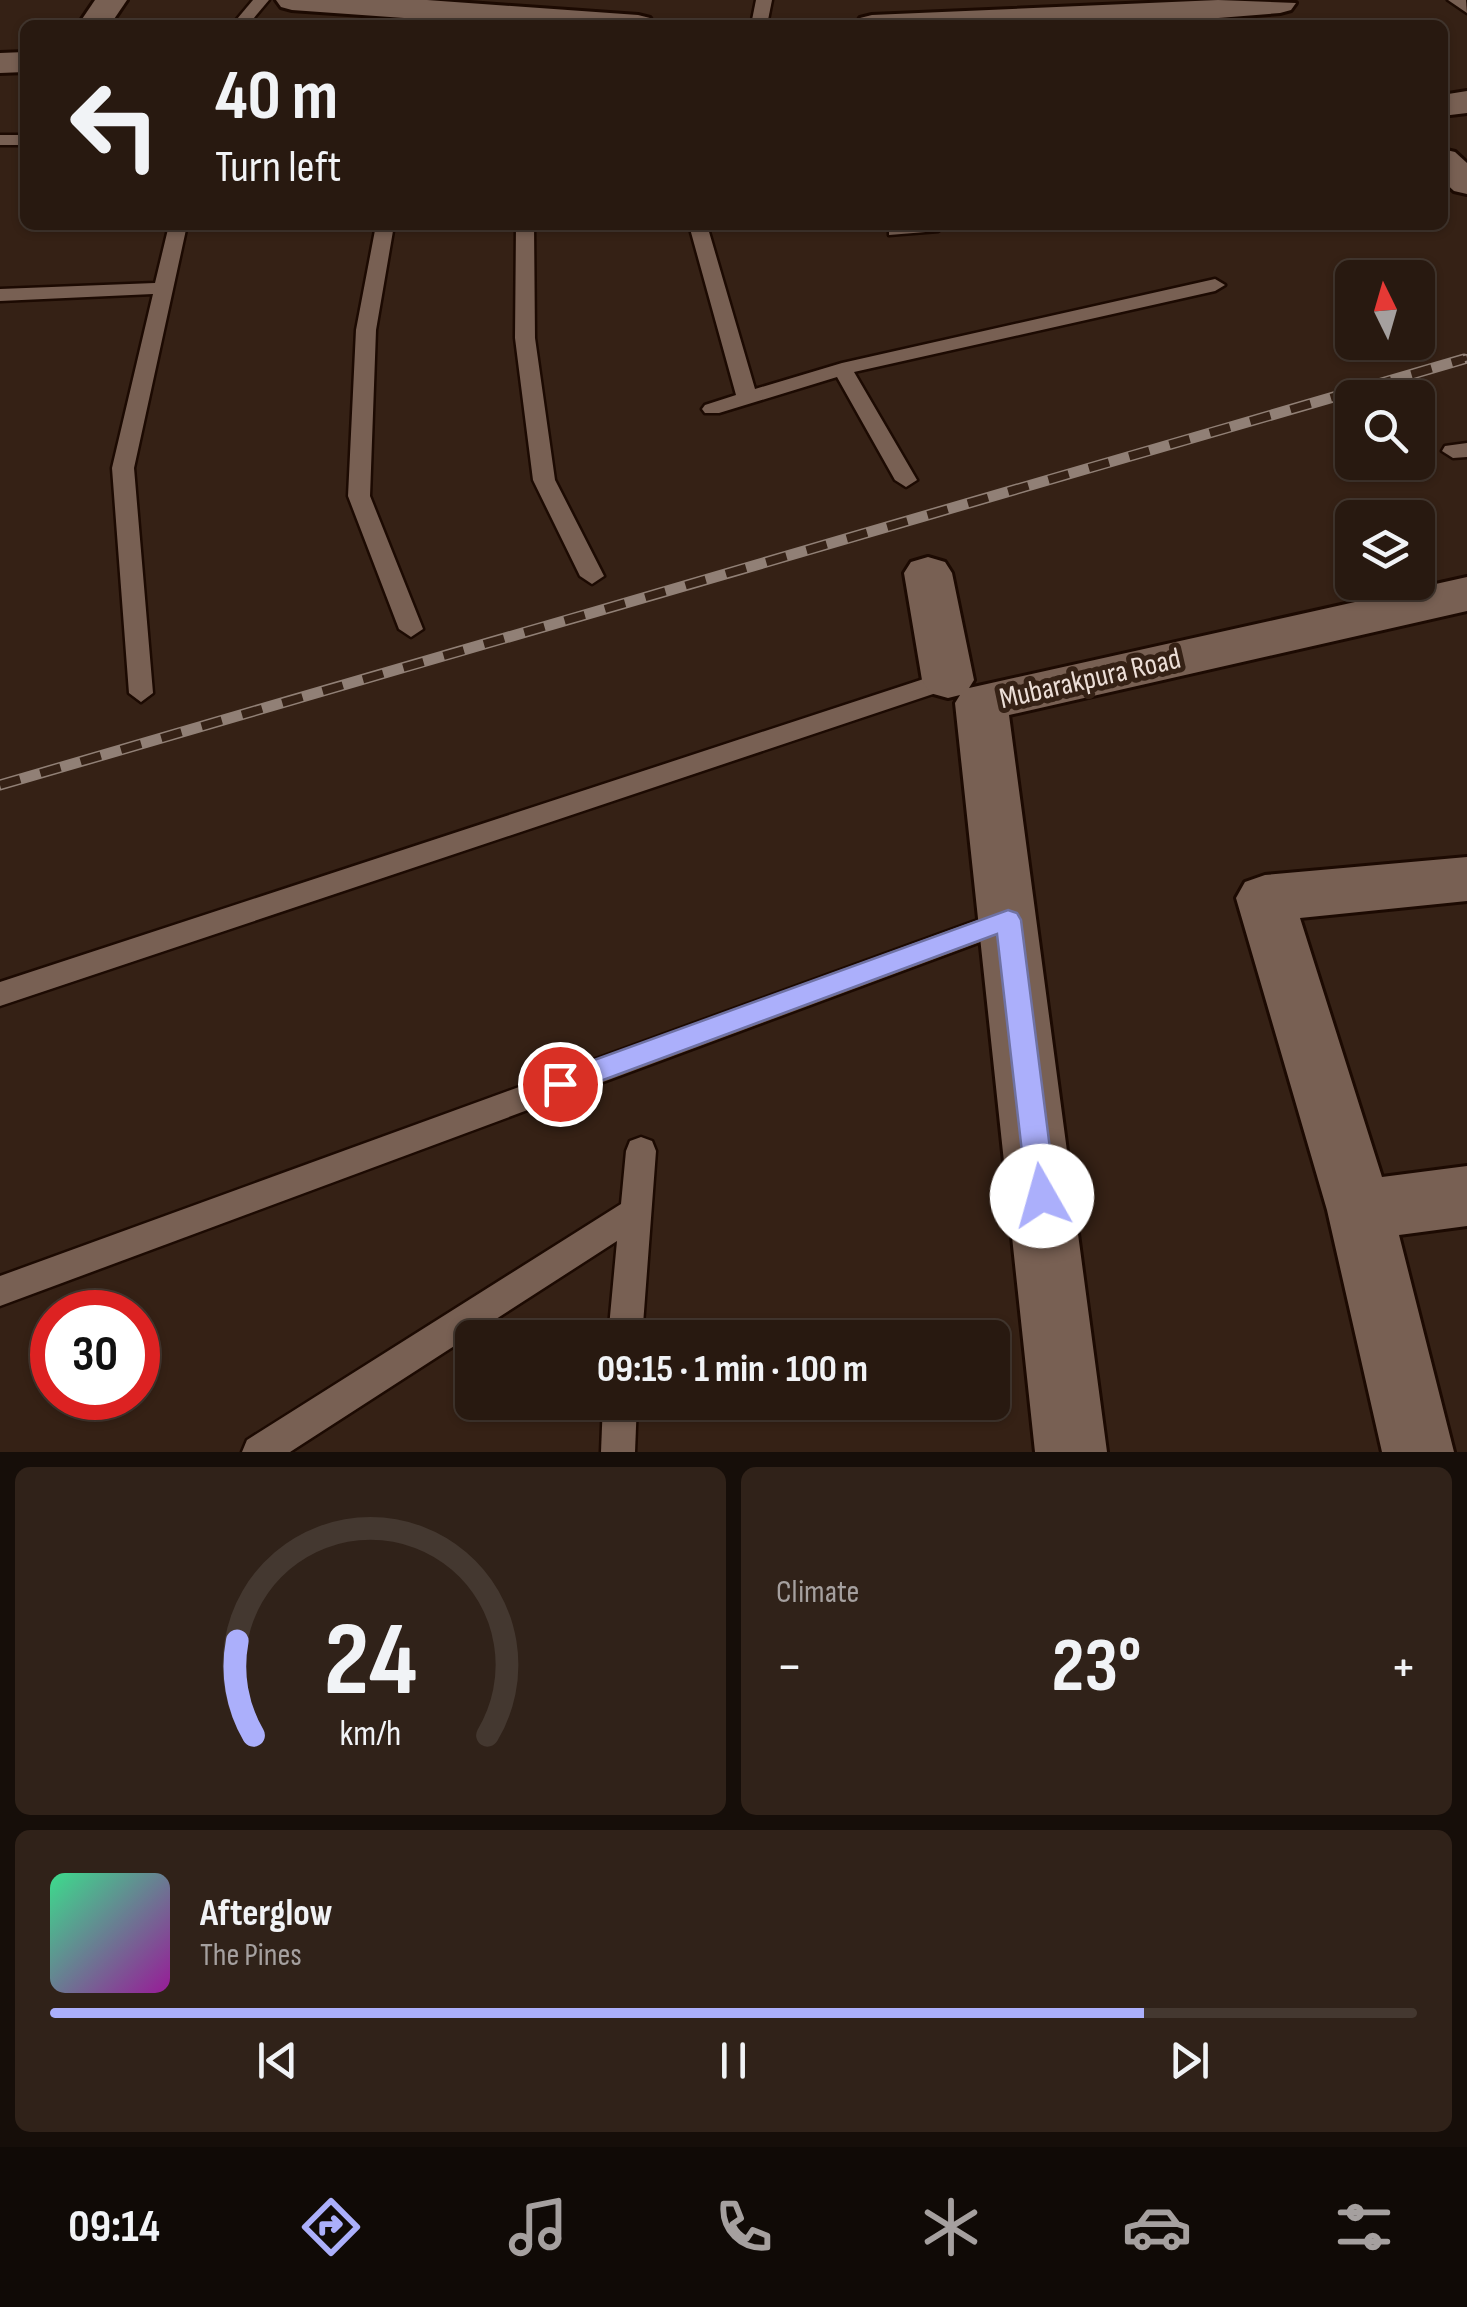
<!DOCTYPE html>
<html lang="en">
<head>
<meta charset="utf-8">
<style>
	body { margin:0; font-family:"Sofia Sans Condensed",sans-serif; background:#302219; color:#f1f3f6; height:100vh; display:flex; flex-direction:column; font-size:38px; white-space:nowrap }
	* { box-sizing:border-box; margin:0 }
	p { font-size:32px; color:#a5a09f }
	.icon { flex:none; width:55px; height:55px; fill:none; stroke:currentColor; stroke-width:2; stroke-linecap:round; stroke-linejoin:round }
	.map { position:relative; height:1452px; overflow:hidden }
	.details { display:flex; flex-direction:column; gap:15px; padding:15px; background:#160e09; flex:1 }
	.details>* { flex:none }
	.top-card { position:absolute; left:20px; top:20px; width:1428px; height:210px; border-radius:15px; box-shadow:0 2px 8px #0004,0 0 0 2px #443830; background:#281910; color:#f1f3f6; overflow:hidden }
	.needle { width:65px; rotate:355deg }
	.tools { position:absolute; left:1335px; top:260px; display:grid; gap:20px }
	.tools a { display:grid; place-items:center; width:100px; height:100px; border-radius:15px; background:#281910; box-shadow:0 2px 8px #0004,0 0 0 2px #443830; font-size:50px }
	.speed { position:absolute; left:30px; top:1290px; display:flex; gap:20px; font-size:50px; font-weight:700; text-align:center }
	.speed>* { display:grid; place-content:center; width:130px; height:130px; border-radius:50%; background:#281910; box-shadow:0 2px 8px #0004,0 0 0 2px #443830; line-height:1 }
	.speed .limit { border:15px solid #d22; background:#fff; color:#111 }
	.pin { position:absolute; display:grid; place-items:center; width:85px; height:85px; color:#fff; margin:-42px; border:5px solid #fff; border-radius:50%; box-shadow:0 2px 10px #0007 }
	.me { position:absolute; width:110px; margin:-55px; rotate:353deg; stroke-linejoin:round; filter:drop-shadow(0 0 8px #0008) }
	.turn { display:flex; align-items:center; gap:35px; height:210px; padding:0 30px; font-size:45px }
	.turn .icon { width:130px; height:130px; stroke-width:2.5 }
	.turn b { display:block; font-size:70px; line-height:85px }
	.big { font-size:75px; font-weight:700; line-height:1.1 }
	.details .card { flex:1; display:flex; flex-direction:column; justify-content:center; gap:15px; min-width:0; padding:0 35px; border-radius:15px; background:#302219 }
	.details .dial { align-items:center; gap:0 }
	.dial svg { height:260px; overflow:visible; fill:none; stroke:#443830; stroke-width:7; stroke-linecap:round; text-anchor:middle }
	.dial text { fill:#f1f3f6; stroke:none }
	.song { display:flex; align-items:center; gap:30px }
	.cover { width:120px; height:120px; border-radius:15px; background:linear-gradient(135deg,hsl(150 70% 55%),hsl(300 70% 35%)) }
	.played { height:10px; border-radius:5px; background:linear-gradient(90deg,#abaffb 80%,#443830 80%) }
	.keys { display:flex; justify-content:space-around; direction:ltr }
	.heat { display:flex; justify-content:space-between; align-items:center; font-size:55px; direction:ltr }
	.details .tiles { flex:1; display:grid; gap:15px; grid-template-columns:1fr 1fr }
	.card:last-child { grid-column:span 2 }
	.trip { position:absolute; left:455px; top:1320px; width:555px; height:100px; border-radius:15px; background:#281910; box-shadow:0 2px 8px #0004,0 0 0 2px #443830; font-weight:700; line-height:100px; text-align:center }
	.tabs { display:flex; height:160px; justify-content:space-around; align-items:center; background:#100a06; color:#a5a09f }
	.tabs .icon { width:70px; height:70px }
	.tabs .on { color:#abaffb }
	.tabs b { font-size:45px; color:#f1f3f6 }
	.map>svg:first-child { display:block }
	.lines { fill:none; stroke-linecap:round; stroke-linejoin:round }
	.service-casing { stroke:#1c0a02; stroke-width:5 }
	.minor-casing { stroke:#1c0a02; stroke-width:6 }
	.service { fill:#786053; fill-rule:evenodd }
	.minor { fill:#786053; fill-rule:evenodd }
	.rail-far1-casing { stroke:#918076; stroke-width:8 }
	.rail-casing { stroke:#918076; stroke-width:11 }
	.rail-far1 { stroke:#352115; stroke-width:5; stroke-dasharray:16; stroke-linecap:butt }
	.rail { stroke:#352115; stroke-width:8; stroke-dasharray:21; stroke-linecap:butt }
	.route { fill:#abaffb; stroke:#6f72a3; stroke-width:2.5 }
	.labels { text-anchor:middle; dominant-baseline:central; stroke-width:10; stroke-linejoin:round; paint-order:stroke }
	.street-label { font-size:30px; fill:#ecded7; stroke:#352115 }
</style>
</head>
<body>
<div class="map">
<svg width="1467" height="1452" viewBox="0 0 1467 1452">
	<rect width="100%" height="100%" fill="#352115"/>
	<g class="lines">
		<defs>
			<g id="service">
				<path d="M 253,0 L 269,0 L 248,25 L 232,25 Z"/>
				<path d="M 756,0 L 772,0 L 767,25 L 751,25 Z"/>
				<path d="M 1448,0 L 1466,0 L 1467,13 Z"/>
				<rect x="0" y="135" width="25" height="10"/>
				<path d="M 169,225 L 187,225 L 134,468 L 153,693 L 141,702 L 129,693 L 112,468 L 153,294 L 0,301 L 0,289 L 155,283 Z"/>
				<path d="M 376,225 L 394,225 L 376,330 L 370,496 L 423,629 L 411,637 L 399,629 L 348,496 L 356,330 Z"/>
				<path d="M 516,225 L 534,225 L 535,338 L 555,480 L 604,576 L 592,584 L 580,576 L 533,480 L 515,338 Z"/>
				<path d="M 689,225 L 707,225 L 755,389 L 842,363 L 1215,279 L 1225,285 L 1215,291 L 854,372 L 917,480 L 906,487 L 895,480 L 837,377 L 719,413 L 705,413 L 702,409 L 705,405 L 736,395 Z"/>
				<path d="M 899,225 L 947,225 L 938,231 L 889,235 L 889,227 Z"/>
				<path d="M 1467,443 L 1467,457 L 1453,458 L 1442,451 L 1445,446 Z"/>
				<path d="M 948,671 L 966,680 L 969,686 L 966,692 L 957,695 L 945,690 L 0,1006 L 0,982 Z"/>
				<path d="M 1008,909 L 1018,912 L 1022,920 L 1018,928 L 0,1306 L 0,1276 Z"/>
				<path d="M 641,1137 L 652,1141 L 656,1151 L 642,1338 L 608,1338 L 617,1241 L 290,1452 L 242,1452 L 247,1440 L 621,1204 L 626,1151 L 630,1141 Z"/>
				<path d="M 603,1402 L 637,1402 L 635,1452 L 601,1452 Z"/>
			</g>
			<g id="minor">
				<path d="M 95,0 L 127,0 L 110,25 L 78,25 Z"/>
				<path d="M 276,0 L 427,0 L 638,15 L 650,18 L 654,25 L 502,25 L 292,10 L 281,7 Z"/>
				<path d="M 1218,0 L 1296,3 L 1291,10 L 1280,13 L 1130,25 L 856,25 L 860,18 L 872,15 Z"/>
				<path d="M 25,52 L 25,72 L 0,73 L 0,53 Z"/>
				<path d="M 1467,91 L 1467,113 L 1442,116 L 1442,95 Z"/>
				<path d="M 1442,149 L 1455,152 L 1467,163 L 1467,194 L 1454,191 L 1442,180 Z"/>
				<path d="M 928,557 L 945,562 L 952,573 L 974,680 L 969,688 L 1467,577 L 1467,611 L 1009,715 L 1107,1452 L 1035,1452 L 955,703 L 960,695 L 948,698 L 930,693 L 922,680 L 904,573 L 911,562 Z"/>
				<path d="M 1467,857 L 1467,901 L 1300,918 L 1382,1177 L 1467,1166 L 1467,1226 L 1399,1235 L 1454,1452 L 1382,1452 L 1327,1210 L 1236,898 L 1245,882 L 1265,875 Z"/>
			</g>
		</defs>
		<use href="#service" class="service-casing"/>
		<use href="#minor" class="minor-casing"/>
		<use href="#service" class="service"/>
		<use href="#minor" class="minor"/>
		<defs>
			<path id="rail-far1" d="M 1455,361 L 1467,358"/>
			<path id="rail" d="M 0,785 L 1464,359"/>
		</defs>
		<use href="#rail-far1" class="rail-far1-casing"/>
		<use href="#rail" class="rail-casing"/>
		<use href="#rail-far1" class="rail-far1"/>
		<use href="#rail" class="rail"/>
	</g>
	<path class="route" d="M 1008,910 L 1017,913 L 1021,920 L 1056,1196 L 1052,1205 L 1042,1209 L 1031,1205 L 1027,1196 L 997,934 L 560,1096 L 550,1093 L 546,1084 L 550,1076 Z"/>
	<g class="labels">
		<g class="street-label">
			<text transform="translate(1090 679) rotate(-13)">Mubarakpura Road</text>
		</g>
	</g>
</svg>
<div class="tools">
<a><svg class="needle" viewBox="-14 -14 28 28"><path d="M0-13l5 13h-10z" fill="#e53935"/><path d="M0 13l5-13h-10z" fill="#a5a09f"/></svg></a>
<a><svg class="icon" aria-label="search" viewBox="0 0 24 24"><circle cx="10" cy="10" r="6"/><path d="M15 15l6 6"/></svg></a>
<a><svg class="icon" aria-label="layers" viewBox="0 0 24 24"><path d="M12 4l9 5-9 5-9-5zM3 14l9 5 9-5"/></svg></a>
</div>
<div class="speed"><div class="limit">30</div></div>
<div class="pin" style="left:560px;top:1084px;background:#d93025"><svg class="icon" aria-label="arrive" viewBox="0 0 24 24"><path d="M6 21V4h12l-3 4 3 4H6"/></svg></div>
<svg class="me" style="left:1042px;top:1196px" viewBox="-20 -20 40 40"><circle r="19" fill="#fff"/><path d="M0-13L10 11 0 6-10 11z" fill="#abaffb"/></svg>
<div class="trip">09:15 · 1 min · 100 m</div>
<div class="top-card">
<div class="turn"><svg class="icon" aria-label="left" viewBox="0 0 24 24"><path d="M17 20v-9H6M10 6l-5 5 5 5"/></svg><div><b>40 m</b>Turn left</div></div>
</div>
</div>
<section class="details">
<div class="tiles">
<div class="card dial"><svg viewBox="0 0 100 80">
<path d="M14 69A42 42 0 1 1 86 69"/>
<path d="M14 69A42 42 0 0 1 9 40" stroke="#abaffb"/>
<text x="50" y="56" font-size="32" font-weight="700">24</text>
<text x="50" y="72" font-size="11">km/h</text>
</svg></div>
<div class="card"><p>Climate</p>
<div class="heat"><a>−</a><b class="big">23°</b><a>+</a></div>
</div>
<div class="card">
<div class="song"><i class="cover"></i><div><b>Afterglow</b><p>The Pines</p></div></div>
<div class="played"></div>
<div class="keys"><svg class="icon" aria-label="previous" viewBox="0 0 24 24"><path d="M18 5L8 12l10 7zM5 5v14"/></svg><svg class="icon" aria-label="pause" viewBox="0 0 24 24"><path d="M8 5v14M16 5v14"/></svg><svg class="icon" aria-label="next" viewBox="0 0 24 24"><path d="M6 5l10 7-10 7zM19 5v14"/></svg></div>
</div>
</div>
</section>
<nav class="tabs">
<b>09:14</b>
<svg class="icon on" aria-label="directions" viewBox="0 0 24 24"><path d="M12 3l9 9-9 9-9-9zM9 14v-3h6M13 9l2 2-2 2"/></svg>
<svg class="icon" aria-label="music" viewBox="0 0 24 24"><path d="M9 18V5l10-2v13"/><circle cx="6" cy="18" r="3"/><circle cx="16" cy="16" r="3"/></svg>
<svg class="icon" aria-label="phone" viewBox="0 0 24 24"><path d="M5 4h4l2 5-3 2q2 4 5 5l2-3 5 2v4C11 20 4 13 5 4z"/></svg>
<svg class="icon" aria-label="climate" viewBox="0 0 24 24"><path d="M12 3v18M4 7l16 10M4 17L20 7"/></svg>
<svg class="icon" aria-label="car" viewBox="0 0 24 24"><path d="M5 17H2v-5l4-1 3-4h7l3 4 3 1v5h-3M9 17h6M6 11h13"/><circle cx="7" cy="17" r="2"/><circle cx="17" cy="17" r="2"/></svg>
<svg class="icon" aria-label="filters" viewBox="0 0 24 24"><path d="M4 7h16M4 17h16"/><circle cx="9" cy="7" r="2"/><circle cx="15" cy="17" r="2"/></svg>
</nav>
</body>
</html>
